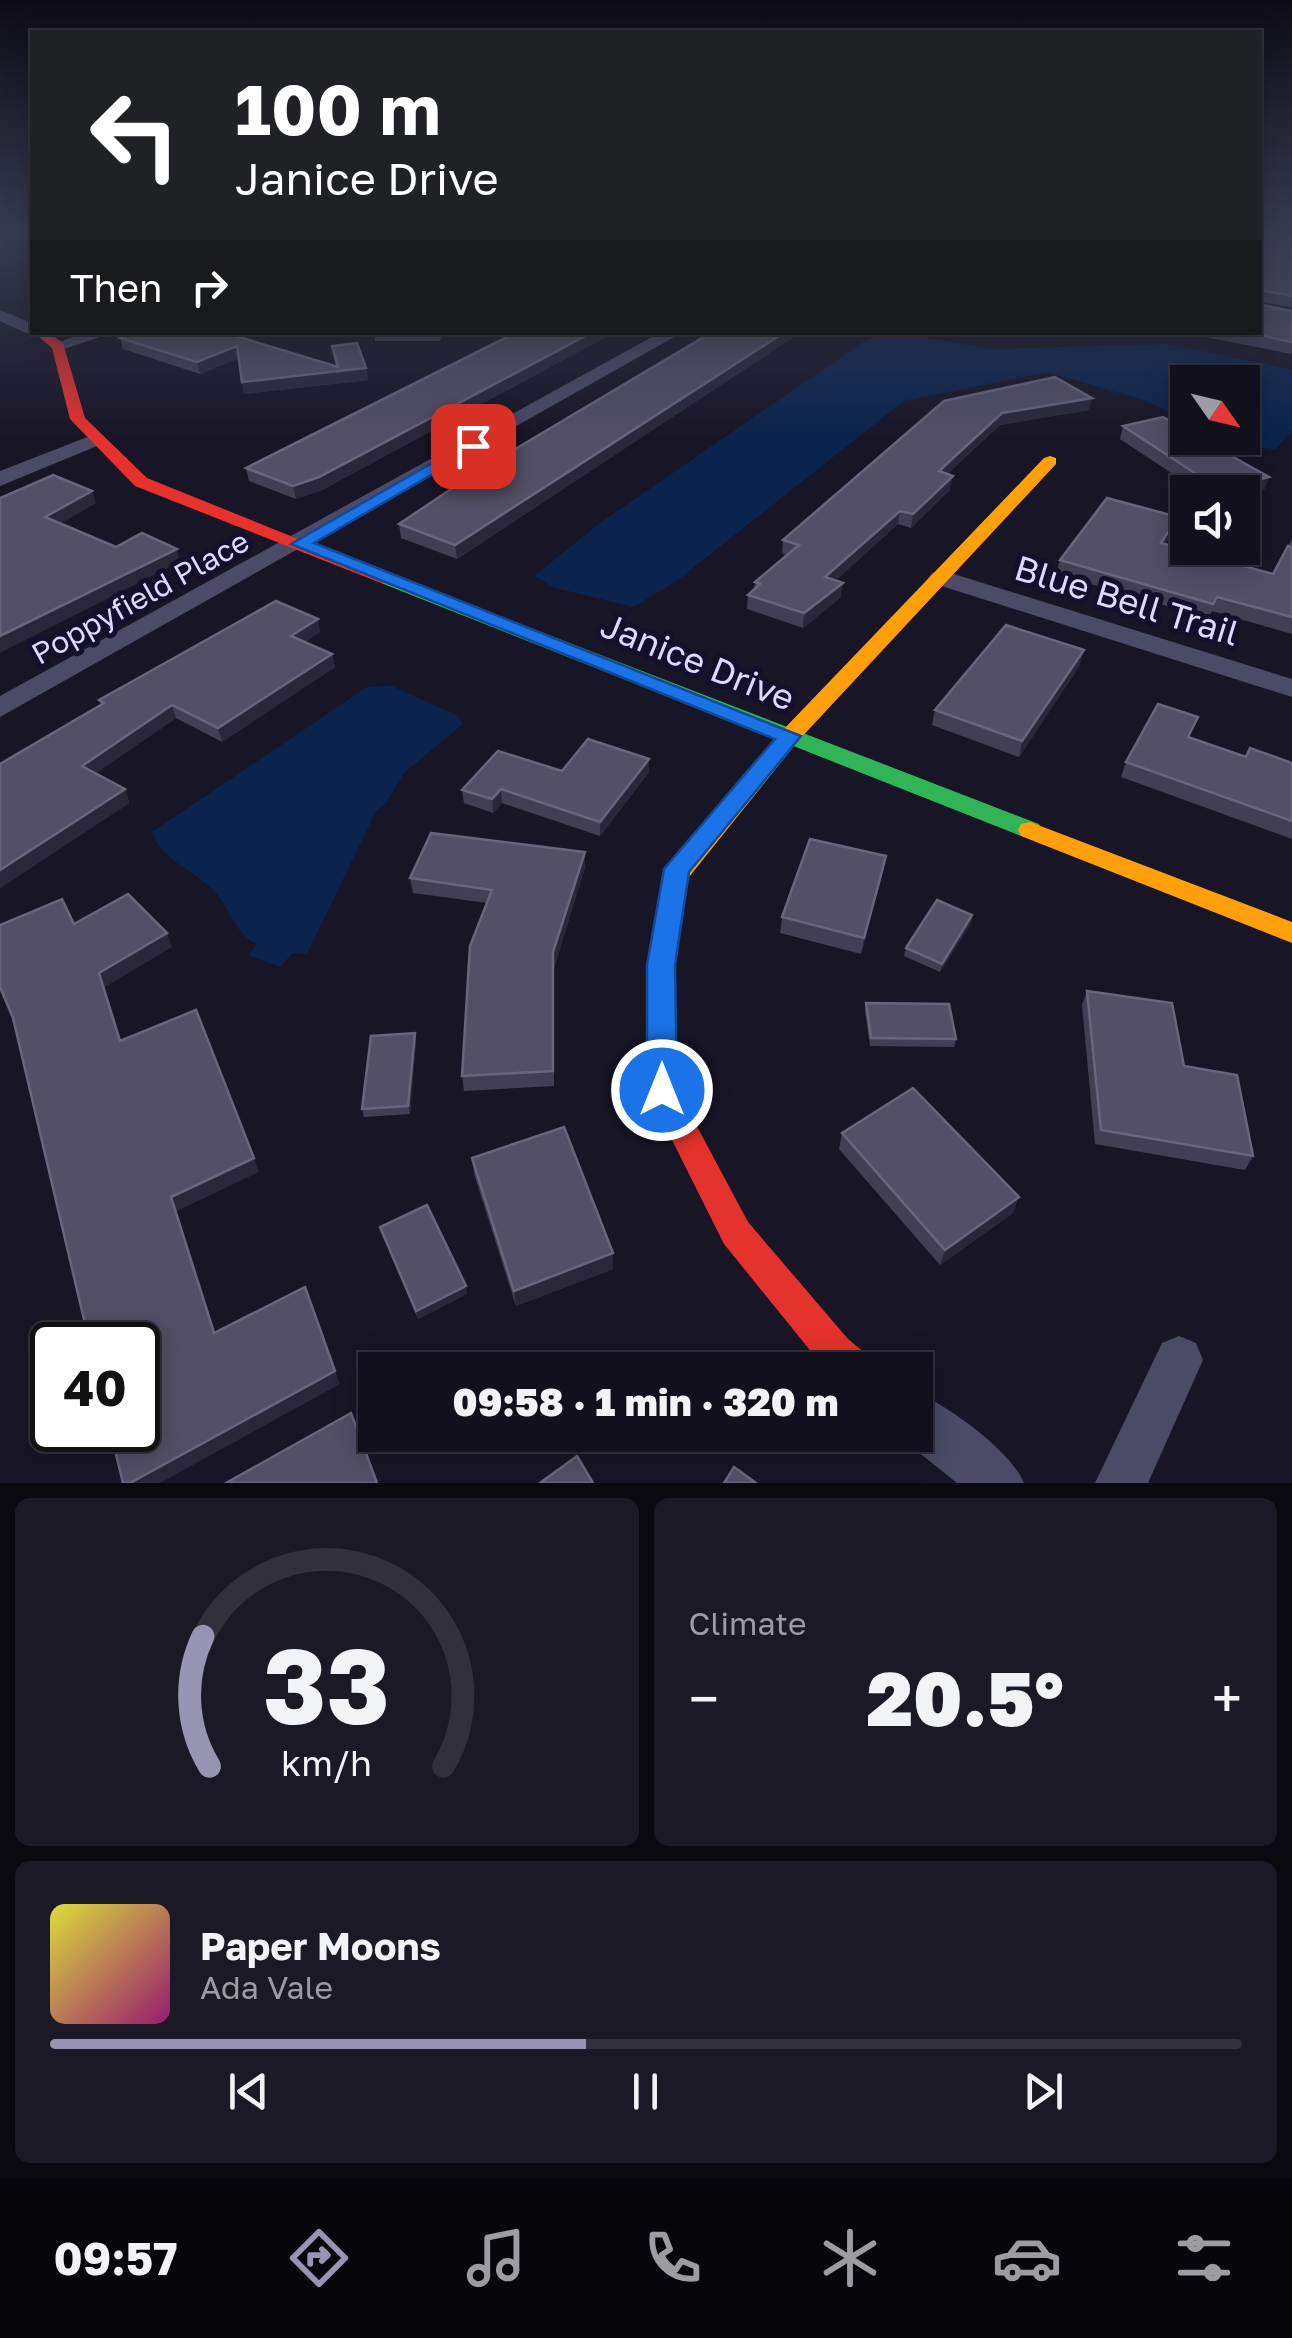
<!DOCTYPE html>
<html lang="en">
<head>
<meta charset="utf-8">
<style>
	body { margin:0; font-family:"Golos Text",sans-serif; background:#1b1925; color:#f1f3f6; height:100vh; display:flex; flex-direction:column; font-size:38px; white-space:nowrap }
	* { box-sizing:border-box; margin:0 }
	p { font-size:32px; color:#9c9da3 }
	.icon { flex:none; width:55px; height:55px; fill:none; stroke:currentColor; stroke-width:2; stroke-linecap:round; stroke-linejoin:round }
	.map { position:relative; height:1483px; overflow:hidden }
	.panel { display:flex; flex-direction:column; gap:15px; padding:15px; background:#0a090f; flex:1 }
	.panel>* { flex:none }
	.banner { position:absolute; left:30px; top:30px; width:1232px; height:305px; border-radius:0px; box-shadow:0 5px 25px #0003,0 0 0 2px #31303b; background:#202124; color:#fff; overflow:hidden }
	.needle { width:65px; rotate:124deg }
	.buttons { position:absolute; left:1170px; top:365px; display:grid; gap:20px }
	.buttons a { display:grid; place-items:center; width:90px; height:90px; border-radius:0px; background:#12101c; box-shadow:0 5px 25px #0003,0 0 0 2px #31303b; font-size:50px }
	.speed { position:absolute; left:30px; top:1322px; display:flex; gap:20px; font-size:50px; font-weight:700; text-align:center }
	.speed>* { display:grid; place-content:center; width:130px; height:130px; border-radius:50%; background:#12101c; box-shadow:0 5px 25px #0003,0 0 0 2px #31303b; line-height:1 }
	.speed .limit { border:5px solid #111; border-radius:15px; background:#fff; color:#111 }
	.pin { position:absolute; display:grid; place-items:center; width:85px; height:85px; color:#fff; margin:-42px; border-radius:20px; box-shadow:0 5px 15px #0006 }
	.me { position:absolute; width:110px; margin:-55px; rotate:0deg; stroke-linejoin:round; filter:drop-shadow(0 0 8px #0008) }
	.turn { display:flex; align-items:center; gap:35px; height:210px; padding:0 40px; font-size:45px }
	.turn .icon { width:130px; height:130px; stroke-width:2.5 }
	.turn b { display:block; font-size:70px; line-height:85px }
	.then { display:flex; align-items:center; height:95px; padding:0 40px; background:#0003; gap:20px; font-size:38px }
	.big { font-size:75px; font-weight:800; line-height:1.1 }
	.panel .card { flex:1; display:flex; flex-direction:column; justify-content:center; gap:15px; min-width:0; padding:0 35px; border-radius:15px; background:#1b1925 }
	.panel .dial { align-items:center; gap:0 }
	.dial svg { height:260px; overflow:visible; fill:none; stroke:#31303b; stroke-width:7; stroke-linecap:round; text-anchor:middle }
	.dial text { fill:#f1f3f6; stroke:none }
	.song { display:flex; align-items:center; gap:30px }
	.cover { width:120px; height:120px; border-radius:15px; background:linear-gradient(135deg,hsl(60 70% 55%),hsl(320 70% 35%)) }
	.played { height:10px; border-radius:5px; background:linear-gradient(90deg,#9894b3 45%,#31303b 45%) }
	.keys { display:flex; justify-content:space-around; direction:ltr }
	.heat { display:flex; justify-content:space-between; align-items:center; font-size:55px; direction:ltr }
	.panel .tiles { flex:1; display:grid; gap:15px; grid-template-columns:1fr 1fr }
	.card:last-child { grid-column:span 2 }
	.trip { position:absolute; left:358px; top:1352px; width:575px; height:100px; border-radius:0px; background:#12101c; box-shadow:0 5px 25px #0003,0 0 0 2px #31303b; font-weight:800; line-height:100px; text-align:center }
	.menu { display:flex; height:160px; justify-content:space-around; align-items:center; background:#07060b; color:#9c9da3 }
	.menu .icon { width:70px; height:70px }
	.menu .active { color:#9894b3 }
	.menu b { font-size:45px; color:#f1f3f6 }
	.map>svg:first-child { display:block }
	.water { fill:#0a244d }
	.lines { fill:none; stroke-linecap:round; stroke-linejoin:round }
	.street { fill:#4b4a67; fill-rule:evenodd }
	.fast { fill:#30b455; fill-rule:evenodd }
	.slow { fill:#ff9f0a; fill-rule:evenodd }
	.jam { fill:#e5322d; fill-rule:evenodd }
	.wall { fill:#423f54 }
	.shaded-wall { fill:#2a273a }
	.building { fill:#524f66; stroke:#68657e; stroke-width:2.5 }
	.route { fill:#1a73e8; stroke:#114b97; stroke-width:2.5 }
	.labels { text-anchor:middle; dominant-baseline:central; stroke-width:10; stroke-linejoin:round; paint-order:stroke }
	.far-street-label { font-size:30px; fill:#ddd9ff; stroke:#130f2c }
	.street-label { font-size:35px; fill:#ddd9ff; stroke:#130f2c }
</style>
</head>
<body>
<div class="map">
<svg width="1292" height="1483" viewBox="0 0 1292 1483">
	<rect width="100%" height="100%" fill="#181526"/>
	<g class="water">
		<path d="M 876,333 L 901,333 L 991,349 L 1167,344 L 1285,368 L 1292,370 L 1292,431 L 1276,449 L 1237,447 L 1219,438 L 1242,438 L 1242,382 L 1188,382 L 1187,421 L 1144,400 L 1047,372 L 904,401 L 679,579 L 634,607 L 555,588 L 534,576 L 600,523 Z"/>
		<path d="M 392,686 L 458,716 L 463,724 L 404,773 L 387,802 L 376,811 L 307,954 L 292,953 L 281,967 L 248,955 L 257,944 C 234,934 229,906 213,890 C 192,869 161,860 152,832 L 367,687 Z"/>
	</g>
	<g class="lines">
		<g class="street">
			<path d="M 0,310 L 32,323 L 32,332 L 38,332 L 26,333 L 0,321 Z"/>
			<path d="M 86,332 L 115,332 L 58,351 L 49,346 Z"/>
			<path d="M 661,332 L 683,332 L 0,717 L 0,696 Z"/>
			<path d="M 95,434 L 102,436 L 102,444 L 0,486 L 0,471 Z"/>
			<path d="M 941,570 L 1292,679 L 1292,697 L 932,583 L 928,578 L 932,573 Z"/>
			<path d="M 1179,1336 L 1196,1343 L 1203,1360 L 1148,1483 L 1095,1483 L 1162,1343 Z"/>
			<path d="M 915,1392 C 948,1405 1011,1451 1024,1483 L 957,1483 L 897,1435 L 915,1435 Z"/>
		</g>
		<path class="fast" d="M 388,573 L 1039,824 L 1042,830 L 1039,836 L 1021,836 L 381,583 L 381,575 Z"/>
		<g class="slow">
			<path d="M 1050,456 L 1056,458 L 1056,464 L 798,741 L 685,882 L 667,882 L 663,876 L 667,870 L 782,731 L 1044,458 Z"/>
			<path d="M 1030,822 L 1292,922 L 1292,943 L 1021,836 L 1018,830 L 1021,824 Z"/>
		</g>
		<g class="jam">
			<path d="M 33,332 L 48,332 L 63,343 L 85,418 L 147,478 L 397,579 L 395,583 L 381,583 L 135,486 L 70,419 L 52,348 Z"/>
			<path d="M 676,867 L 685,870 L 689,876 L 675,965 L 677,1089 L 748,1222 L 848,1339 L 870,1357 L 875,1370 L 828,1370 L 822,1365 L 724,1244 L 647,1090 L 647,965 L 663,876 L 667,870 Z"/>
		</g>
	</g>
	<g class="wall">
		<path d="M 1260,231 L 1292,231 L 1292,307 L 1261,302 L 1261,305 L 1292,311 L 1292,354 L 1180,332 L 1260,332 Z"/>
		<path d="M 374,332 L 443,332 L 440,341 L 375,341 Z"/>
		<path d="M 517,332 L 615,332 L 322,490 L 296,499 L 249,481 L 246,468 Z"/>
		<path d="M 712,332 L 801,332 L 457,559 L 401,538 L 399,524 Z"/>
		<path d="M 120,338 L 336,367 L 332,346 L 366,368 L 368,380 L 244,394 L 239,358 L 200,374 L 123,349 Z"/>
		<path d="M 944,401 L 1089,410 L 1000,425 L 947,474 L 950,490 L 911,528 L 898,524 L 836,580 L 841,597 L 803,628 L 747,609 L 748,595 L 754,589 L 755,582 L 786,555 L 782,553 L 783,540 Z"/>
		<path d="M 1123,426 L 1269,477 L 1264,490 L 1242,492 L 1200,492 L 1120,439 Z"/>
		<path d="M 1178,517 L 1174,530 L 1165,544 L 1273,574 L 1292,539 L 1292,634 L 1212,611 L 1208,618 L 1056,574 L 1060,560 Z"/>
		<path d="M 320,632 L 305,642 L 332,654 L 335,667 L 222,742 L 176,718 L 96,773 L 125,789 L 129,803 L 0,888 L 0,764 L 101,705 L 99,700 Z"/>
		<path d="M 1080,665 L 1019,757 L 932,725 L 935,710 Z"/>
		<path d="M 1198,717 L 1189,737 L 1246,757 L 1292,763 L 1292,839 L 1121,777 L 1126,762 Z"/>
		<path d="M 562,771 L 649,772 L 600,836 L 502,803 L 493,813 L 464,803 L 462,790 Z"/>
		<path d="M 585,852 L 585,867 L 554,968 L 554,1086 L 464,1091 L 462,1076 L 487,903 L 413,893 L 410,878 Z"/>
		<path d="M 883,872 L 861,954 L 780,933 L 782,917 Z"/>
		<path d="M 972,915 L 971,923 L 940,972 L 904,956 L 906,948 Z"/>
		<path d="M 1087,991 L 1253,1156 L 1245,1170 L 1095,1144 L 1082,1005 Z"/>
		<path d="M 866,1003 L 956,1039 L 954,1047 L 870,1046 L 865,1011 Z"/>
		<path d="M 415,1033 L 416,1041 L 410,1114 L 364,1117 L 362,1109 Z"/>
		<path d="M 842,1133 L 1013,1213 L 940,1265 L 839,1149 Z"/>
		<path d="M 472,1158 L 613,1269 L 516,1306 L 474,1174 Z"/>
		<path d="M 380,1227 L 467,1294 L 418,1319 Z"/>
	</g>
	<g class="shaded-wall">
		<path d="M 593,332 L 615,332 L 322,490 L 296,499 L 293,486 Z"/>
		<path d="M 785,332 L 801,332 L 457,559 L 455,545 Z"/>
		<path d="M 237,346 L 240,358 L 200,374 L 197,362 Z"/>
		<path d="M 366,368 L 368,380 L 244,394 L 242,382 Z"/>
		<path d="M 1092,398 L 1089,410 L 1000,425 L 937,484 L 939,471 L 1002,413 Z"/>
		<path d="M 953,476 L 950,490 L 911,528 L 913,514 Z"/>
		<path d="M 1269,477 L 1264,490 L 1242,495 L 1242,492 L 1217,492 L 1219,489 Z"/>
		<path d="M 92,491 L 96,503 L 50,530 L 45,517 Z"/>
		<path d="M 900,511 L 898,524 L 824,591 L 825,577 Z"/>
		<path d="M 1178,517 L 1174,530 L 1156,557 L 1161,543 Z"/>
		<path d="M 177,549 L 180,562 L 0,653 L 0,636 Z"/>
		<path d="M 843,583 L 841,597 L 803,628 L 804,613 Z"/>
		<path d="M 318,619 L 320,632 L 294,649 L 291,636 Z"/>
		<path d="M 1084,650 L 1080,665 L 1019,757 L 1022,741 Z"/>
		<path d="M 332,654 L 335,667 L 222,742 L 218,728 Z"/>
		<path d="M 172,705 L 176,718 L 87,779 L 82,766 Z"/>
		<path d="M 649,759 L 649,772 L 600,836 L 600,822 Z"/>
		<path d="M 125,789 L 129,803 L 0,888 L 0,870 Z"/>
		<path d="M 501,789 L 502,803 L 493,813 L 492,799 Z"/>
		<path d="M 585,852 L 585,867 L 554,968 L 554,1086 L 553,952 Z"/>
		<path d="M 886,856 L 883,872 L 861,954 L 864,938 Z"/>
		<path d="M 972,915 L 971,923 L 940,972 L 942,964 Z"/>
		<path d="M 167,933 L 172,947 L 105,987 L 126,1055 L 120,1041 L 99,973 Z"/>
		<path d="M 415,1033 L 416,1041 L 410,1114 L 408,1106 Z"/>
		<path d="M 254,1158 L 259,1172 L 177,1211 L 220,1346 L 214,1333 L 171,1197 Z"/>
		<path d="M 1019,1197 L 1013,1213 L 940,1265 L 945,1250 Z"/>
		<path d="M 613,1253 L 613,1269 L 516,1306 L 514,1291 Z"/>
		<path d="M 466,1286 L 467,1294 L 418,1319 L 416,1311 Z"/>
		<path d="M 335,1371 L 340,1384 L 160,1483 L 130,1483 Z"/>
	</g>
	<g class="building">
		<path d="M 1260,231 L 1292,231 L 1292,296 L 1261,290 L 1261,305 L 1292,311 L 1292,342 L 1244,332 L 1260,332 Z"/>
		<path d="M 134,332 L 223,332 L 338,367 L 332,346 L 357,343 L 366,368 L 242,382 L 237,346 L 197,362 L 120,338 Z"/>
		<path d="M 517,332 L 593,332 L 319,477 L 293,486 L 246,468 Z"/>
		<path d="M 712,332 L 785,332 L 455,545 L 399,524 L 475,473 Z"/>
		<path d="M 1055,377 L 1092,398 L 1002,413 L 939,471 L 953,476 L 913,514 L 900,511 L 825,577 L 843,583 L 804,613 L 748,595 L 760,584 L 755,582 L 799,545 L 783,540 L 944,401 Z"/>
		<path d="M 1163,417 L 1188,431 L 1188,438 L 1199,438 L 1269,477 L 1219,489 L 1123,426 Z"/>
		<path d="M 53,475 L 92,491 L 45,517 L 116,547 L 142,533 L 177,549 L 0,636 L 0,498 Z"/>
		<path d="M 1107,498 L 1178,517 L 1161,543 L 1273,574 L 1288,546 L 1292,548 L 1292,617 L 1217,597 L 1213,604 L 1060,560 Z"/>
		<path d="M 276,601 L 318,619 L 291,636 L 332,654 L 218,728 L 172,705 L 82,766 L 125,789 L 0,870 L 0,764 L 104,703 L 99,700 Z"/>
		<path d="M 1006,625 L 1084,650 L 1022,741 L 935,710 Z"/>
		<path d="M 1158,704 L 1198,717 L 1188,737 L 1246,757 L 1250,748 L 1292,763 L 1292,821 L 1126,762 Z"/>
		<path d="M 588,739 L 649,759 L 600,822 L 501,789 L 492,799 L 462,790 L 498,751 L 562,771 Z"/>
		<path d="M 431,833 L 585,852 L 553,952 L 553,1071 L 462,1076 L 470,946 L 492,890 L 410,878 Z"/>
		<path d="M 810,839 L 886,856 L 864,938 L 782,917 Z"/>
		<path d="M 128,894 L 167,933 L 99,973 L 120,1041 L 196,1010 L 254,1158 L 171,1197 L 214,1333 L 305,1287 L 335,1371 L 130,1483 L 123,1483 L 110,1430 L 138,1430 L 138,1345 L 90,1345 L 13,1018 L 0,987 L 0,925 L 62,899 L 74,924 Z"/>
		<path d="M 937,900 L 972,915 L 942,964 L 906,948 Z"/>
		<path d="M 1087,991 L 1172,1003 L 1184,1066 L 1237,1075 L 1253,1156 L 1101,1130 Z"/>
		<path d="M 866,1003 L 949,1004 L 956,1039 L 871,1038 Z"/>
		<path d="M 415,1033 L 408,1106 L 362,1109 L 371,1036 Z"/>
		<path d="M 913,1088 L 1019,1197 L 945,1250 L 842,1133 Z"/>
		<path d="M 564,1127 L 613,1253 L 514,1291 L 472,1158 Z"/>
		<path d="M 427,1205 L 466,1286 L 416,1311 L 380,1227 Z"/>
		<path d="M 351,1413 L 377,1483 L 226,1483 Z"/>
		<path d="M 577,1456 L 593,1483 L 540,1483 Z"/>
		<path d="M 734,1467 L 756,1483 L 724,1483 Z"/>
	</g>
	<linearGradient id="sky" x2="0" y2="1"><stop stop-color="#0d0c15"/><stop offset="0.53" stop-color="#373b52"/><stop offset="1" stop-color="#373b52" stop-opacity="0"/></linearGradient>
	<rect width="1292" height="439" fill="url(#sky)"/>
	<path class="route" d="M 467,443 L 481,446 L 314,543 L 801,736 L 689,872 L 675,965 L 677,1090 L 673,1099 L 662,1103 L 651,1099 L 647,1090 L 647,965 L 664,869 L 775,739 L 291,544 Z"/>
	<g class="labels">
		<g class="far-street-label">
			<text transform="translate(140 597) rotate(-29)">Poppyfield Place</text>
		</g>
		<g class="street-label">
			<text transform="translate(1127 600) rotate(17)">Blue Bell Trail</text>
			<text transform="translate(698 661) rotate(22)">Janice Drive</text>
		</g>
	</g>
</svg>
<div class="buttons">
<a><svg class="needle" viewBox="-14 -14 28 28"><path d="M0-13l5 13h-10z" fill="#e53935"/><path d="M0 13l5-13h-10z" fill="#9c9da3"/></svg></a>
<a><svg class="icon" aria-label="sound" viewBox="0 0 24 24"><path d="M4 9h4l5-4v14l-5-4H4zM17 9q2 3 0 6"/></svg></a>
</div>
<div class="speed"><div class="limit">40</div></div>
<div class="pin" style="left:473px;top:446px;background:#d93025"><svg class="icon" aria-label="arrive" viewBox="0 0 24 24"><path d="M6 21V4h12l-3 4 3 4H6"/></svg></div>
<svg class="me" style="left:662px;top:1090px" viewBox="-20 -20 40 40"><circle r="17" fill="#1a73e8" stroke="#fff" stroke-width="3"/><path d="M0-11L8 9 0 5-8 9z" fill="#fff"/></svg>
<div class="trip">09:58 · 1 min · 320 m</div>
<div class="banner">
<div class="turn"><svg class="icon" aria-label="left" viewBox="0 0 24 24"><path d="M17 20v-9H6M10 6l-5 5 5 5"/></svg><div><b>100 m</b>Janice Drive</div></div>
<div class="then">Then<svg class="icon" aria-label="right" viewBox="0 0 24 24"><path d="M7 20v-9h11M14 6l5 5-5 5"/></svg></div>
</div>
</div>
<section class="panel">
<div class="tiles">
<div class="card dial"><svg viewBox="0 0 100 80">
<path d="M14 69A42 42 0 1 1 86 69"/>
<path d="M14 69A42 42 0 0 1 12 29" stroke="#9894b3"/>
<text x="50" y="56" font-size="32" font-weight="700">33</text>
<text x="50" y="72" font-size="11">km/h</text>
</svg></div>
<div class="card"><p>Climate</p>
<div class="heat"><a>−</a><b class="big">20.5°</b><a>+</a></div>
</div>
<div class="card">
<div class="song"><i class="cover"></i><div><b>Paper Moons</b><p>Ada Vale</p></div></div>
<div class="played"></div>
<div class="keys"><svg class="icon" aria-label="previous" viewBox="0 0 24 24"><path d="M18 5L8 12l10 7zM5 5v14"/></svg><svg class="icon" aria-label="pause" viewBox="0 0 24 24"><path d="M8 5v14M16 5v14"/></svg><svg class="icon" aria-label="next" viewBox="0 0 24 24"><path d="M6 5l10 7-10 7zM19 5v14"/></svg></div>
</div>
</div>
</section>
<nav class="menu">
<b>09:57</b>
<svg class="icon active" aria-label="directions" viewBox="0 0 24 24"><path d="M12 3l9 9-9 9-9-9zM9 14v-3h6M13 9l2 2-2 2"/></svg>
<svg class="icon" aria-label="music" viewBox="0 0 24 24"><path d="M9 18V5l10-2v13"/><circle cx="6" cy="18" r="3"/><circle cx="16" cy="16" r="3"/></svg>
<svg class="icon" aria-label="phone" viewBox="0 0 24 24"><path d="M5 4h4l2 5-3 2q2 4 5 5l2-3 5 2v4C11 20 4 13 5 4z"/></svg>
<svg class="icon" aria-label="climate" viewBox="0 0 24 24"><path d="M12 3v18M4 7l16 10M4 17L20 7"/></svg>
<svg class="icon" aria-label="car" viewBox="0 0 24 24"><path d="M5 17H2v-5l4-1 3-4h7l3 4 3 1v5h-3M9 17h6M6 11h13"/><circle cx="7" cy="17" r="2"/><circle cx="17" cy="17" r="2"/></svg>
<svg class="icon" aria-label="filters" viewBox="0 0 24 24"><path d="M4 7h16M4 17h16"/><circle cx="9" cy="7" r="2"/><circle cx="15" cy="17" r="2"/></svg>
</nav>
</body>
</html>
